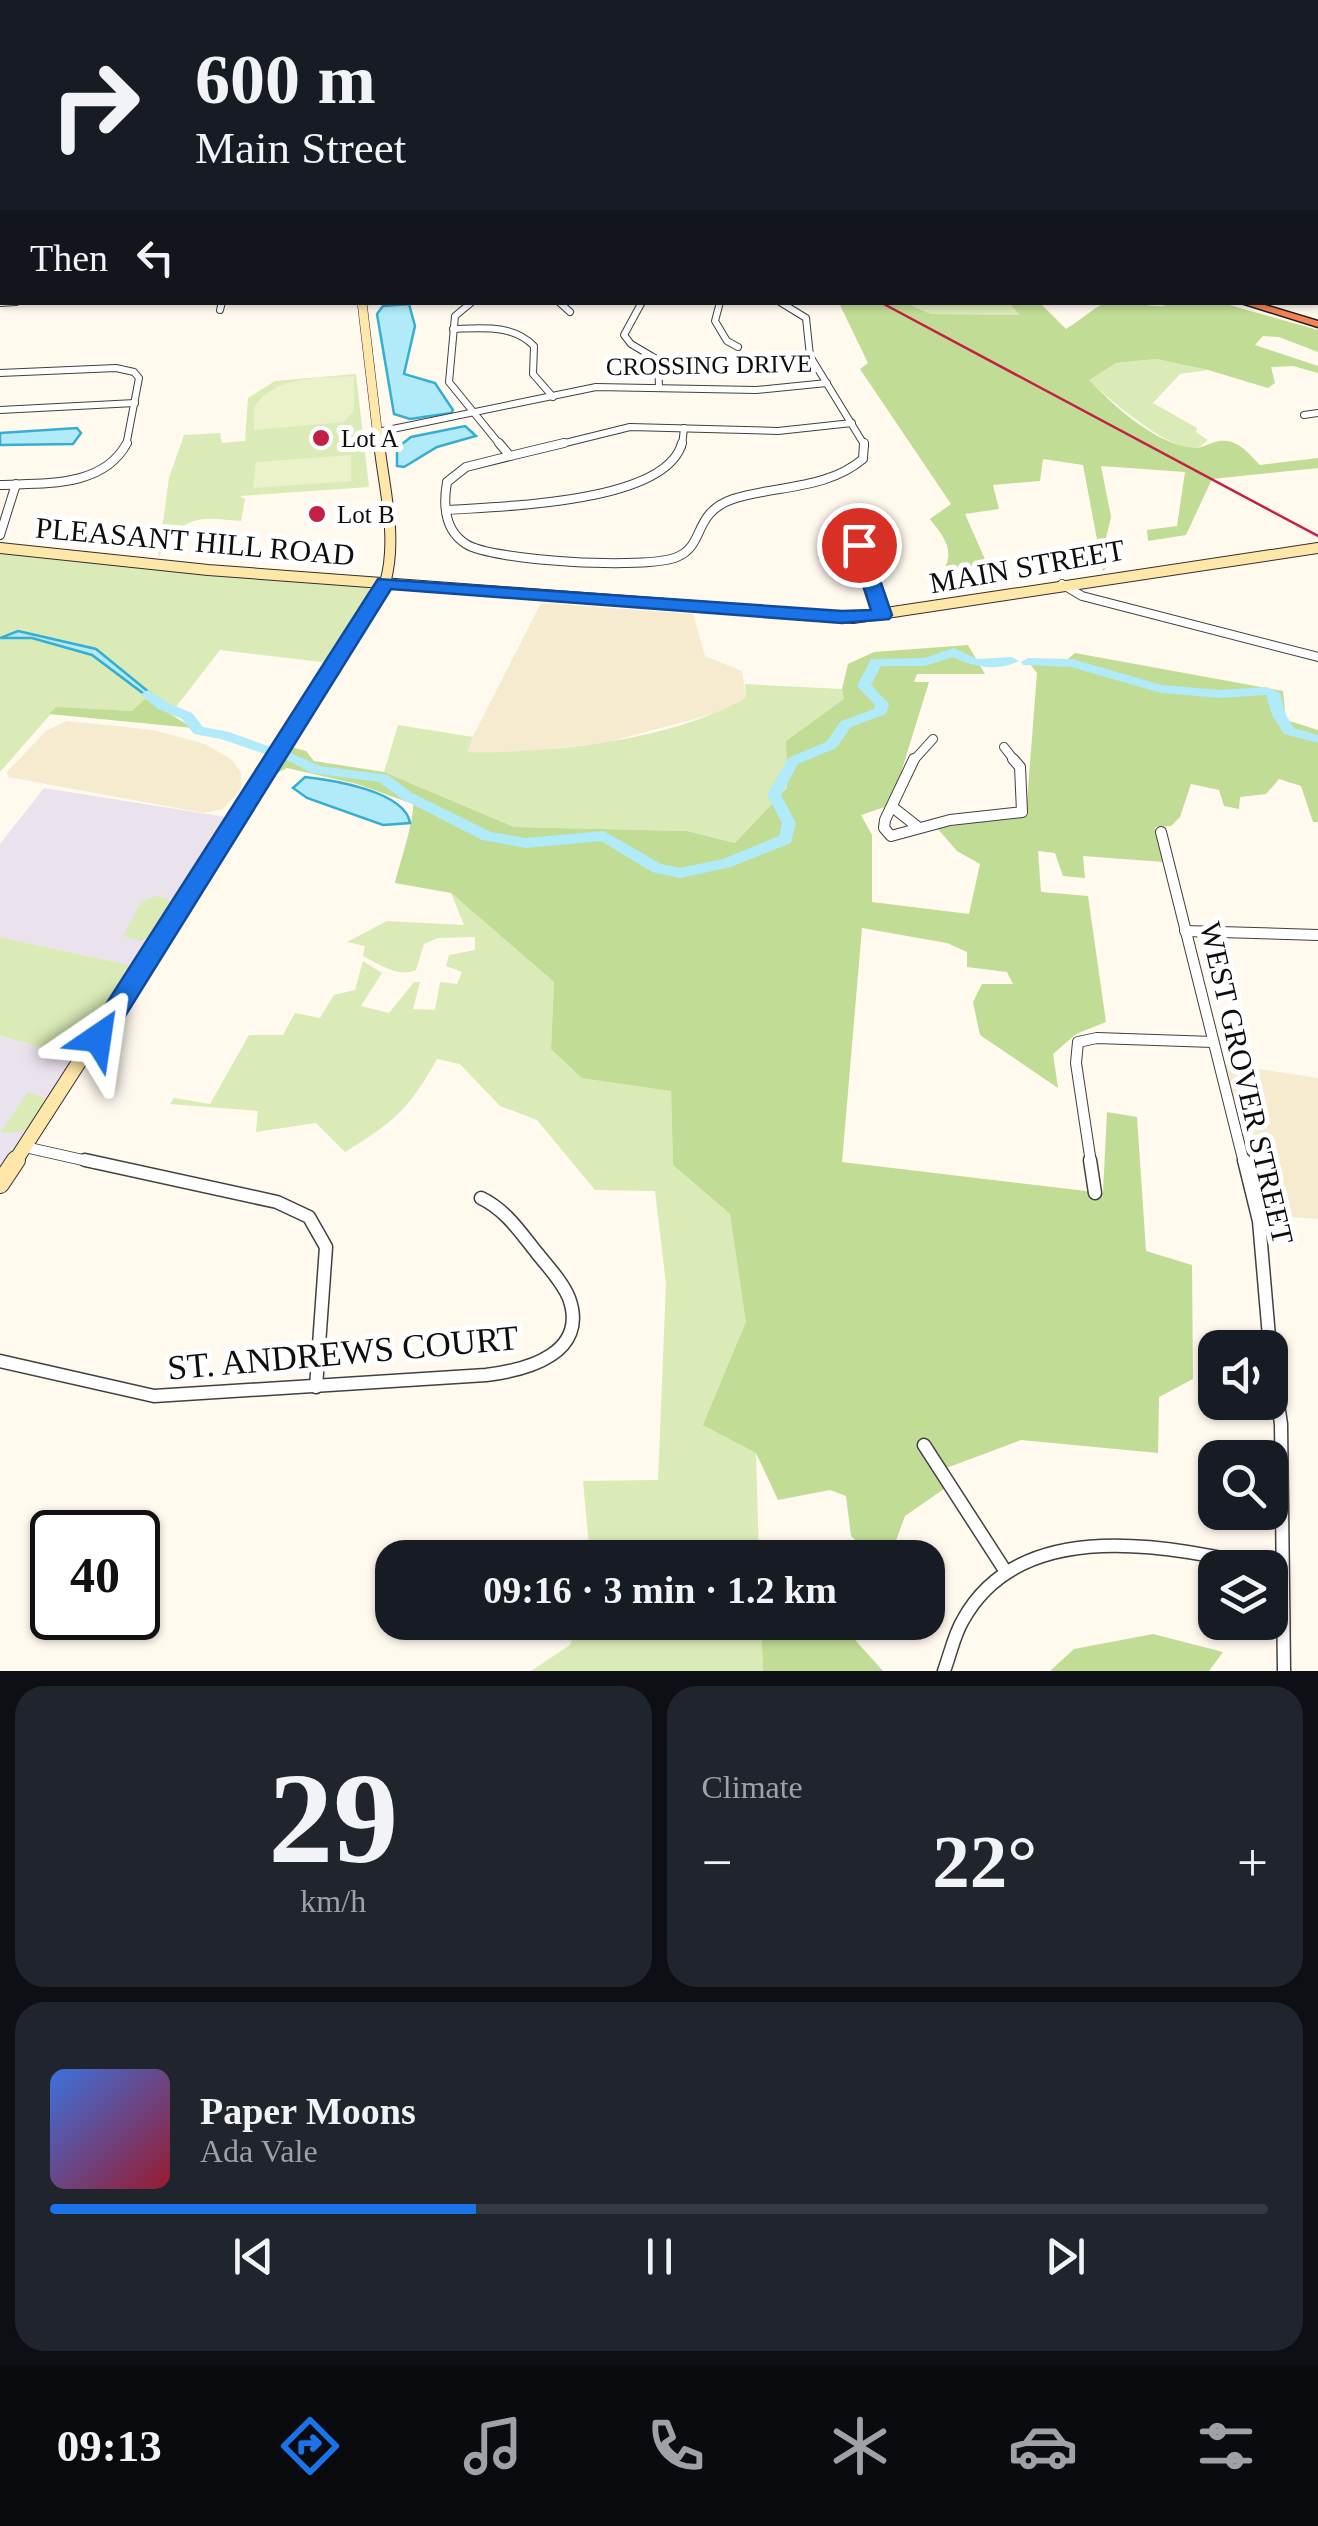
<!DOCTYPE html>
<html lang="en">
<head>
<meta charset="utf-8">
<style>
	body { margin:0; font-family:Georgia,serif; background:#20242c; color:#f1f3f6; height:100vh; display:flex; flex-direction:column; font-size:38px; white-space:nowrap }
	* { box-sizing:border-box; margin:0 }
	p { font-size:32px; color:#9ea1a6 }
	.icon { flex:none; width:55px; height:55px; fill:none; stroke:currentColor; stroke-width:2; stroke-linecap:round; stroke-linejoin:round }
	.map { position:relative; height:1671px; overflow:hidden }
	.sheet { display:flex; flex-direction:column; gap:15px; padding:15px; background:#0d0f14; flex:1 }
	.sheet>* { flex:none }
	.guide { position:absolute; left:0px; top:0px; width:1320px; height:305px; box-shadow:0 2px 8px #0004; background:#171b24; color:#f1f3f6; overflow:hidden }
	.buttons { position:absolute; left:1198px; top:1330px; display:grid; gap:20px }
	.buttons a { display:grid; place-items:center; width:90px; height:90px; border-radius:20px; background:#171b24; box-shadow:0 2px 8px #0004; font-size:50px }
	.speed { position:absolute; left:30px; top:1510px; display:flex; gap:20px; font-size:50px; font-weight:700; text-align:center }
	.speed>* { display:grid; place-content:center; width:130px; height:130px; border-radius:50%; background:#171b24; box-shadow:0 2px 8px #0004; line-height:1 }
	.speed .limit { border:5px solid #111; border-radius:15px; background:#fff; color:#111 }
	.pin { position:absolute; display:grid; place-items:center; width:85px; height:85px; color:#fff; margin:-42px; border:5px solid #fff; border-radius:50%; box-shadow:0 2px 10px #0007 }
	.me { position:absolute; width:110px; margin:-55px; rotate:32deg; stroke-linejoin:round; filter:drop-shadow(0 0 8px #0008) }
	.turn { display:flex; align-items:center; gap:35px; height:210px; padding:0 30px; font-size:45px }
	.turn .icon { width:130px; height:130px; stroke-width:2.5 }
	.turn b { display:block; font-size:70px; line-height:85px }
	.then { display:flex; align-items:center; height:95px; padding:0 30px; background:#0003; gap:20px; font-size:38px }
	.big { font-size:75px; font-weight:700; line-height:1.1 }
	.sheet .tile { flex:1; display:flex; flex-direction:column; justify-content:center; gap:15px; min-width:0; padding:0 35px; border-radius:30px; background:#20242c }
	.sheet .dial { align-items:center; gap:0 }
	.dial b { font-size:130px; line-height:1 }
	.song { display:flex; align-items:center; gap:30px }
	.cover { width:120px; height:120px; border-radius:15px; background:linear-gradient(135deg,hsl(220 70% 55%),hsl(350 70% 35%)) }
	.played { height:10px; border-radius:5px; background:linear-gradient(90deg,#1a73e8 35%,#363941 35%) }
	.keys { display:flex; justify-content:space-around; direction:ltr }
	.heat { display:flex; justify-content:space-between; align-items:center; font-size:55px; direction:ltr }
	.sheet .tiles { flex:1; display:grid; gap:15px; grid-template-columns:1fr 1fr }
	.tile:last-child { grid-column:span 2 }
	.trip { position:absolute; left:375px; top:1540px; width:570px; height:100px; border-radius:30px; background:#171b24; box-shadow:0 2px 8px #0004; font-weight:700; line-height:100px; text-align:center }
	.dock { display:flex; height:160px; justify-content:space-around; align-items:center; background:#090b0e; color:#9ea1a6 }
	.dock .icon { width:70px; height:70px }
	.dock .on { color:#1a73e8 }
	.dock b { font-size:45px; color:#f1f3f6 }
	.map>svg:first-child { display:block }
	.industrial { fill:#eae2ed }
	.farmland { fill:#f6ebce }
	.green { fill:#dbebb7 }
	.forest { fill:#c1dc95 }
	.pitch { fill:#ebf2c9 }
	.water { fill:#b1eaf8; stroke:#36aed1; stroke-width:2.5 }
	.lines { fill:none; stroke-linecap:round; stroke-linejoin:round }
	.river { fill:#b1eaf8; fill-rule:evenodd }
	.street-far4-casing { stroke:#414141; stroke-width:6 }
	.street-far3-casing { stroke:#414141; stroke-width:8 }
	.street-far2-casing { stroke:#414141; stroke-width:10 }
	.street-far1-casing { stroke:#414141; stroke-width:12 }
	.street-casing { stroke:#414141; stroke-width:15 }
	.secondary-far3-casing { stroke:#303030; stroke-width:10 }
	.secondary-far2-casing { stroke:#303030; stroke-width:12 }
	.secondary-far1-casing { stroke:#303030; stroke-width:16 }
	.secondary-casing { stroke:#303030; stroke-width:20 }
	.highway-casing { stroke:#1f1f1f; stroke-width:3 }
	.street-far4 { stroke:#fff; stroke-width:5 }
	.street-far3 { stroke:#fff; stroke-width:6 }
	.street-far2 { stroke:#fff; stroke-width:8 }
	.street-far1 { stroke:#fff; stroke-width:10 }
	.street { stroke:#fff; stroke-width:12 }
	.secondary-far3 { stroke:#ffe7a9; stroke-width:9 }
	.secondary-far2 { stroke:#ffe7a9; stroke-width:10 }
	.secondary-far1 { stroke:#ffe7a9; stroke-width:14 }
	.secondary { stroke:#ffe7a9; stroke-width:18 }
	.highway { fill:#f88253; fill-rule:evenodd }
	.rail { stroke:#c22145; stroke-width:2.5 }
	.route { fill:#1a73e8; stroke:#114b97; stroke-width:2.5 }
	.poi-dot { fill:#c22145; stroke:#fff; stroke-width:4 }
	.labels { text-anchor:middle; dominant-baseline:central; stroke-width:10; stroke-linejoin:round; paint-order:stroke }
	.far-street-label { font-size:25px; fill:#0e0e0e; stroke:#fff }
	.far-poi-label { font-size:25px; fill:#0e0e0e; stroke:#fff; text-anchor:start }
	.street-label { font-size:30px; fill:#0e0e0e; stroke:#fff }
	.near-street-label { font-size:35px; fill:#0e0e0e; stroke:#fff }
</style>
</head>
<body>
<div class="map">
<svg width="1318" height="1671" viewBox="0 0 1318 1671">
	<rect width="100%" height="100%" fill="#fff9ee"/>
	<g class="industrial">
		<path d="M 44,788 L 232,818 L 134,966 L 0,937 L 0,844 Z"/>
		<path d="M 0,1036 L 75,1057 L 0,1172 Z"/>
	</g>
	<g class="farmland">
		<path d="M 541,603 L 693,614 L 705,656 L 742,671 L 746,698 L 721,712 L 604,743 L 513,753 L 465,752 Z"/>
		<path d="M 67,721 L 153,730 L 205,744 L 232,760 L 241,773 L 241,789 L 223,809 L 204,813 L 8,777 L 7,772 L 46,731 Z"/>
		<path d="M 1225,1064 L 1318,1078 L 1318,1219 L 1265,1215 Z"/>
	</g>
	<g class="green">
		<path d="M 906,303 L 1009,303 L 1022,315 L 931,314 Z"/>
		<path d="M 1156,359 L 1208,370 L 1180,374 L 1153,403 L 1197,428 L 1196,432 L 1208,440 C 1204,443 1200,448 1195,448 C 1170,452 1107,397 1088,380 L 1116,363 Z"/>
		<path d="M 356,374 L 369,487 L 240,496 L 245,499 L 241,521 C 192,517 185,515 158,558 L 169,478 L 184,435 L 220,433 L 222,443 L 245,441 L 248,398 L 275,381 Z"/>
		<path d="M 0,550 L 365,587 L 375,592 L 330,663 L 220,650 L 169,716 L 152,702 L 132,711 L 56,708 L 0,772 Z"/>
		<path d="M 745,684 L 842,689 L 845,699 L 786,741 L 787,788 L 735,843 L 687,831 L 514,827 L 384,772 L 398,725 L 473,737 L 467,752 C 551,754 672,740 746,698 Z"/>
		<path d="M 451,893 L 554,982 L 551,1049 L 671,1091 L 673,1165 L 730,1214 L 747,1322 L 704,1424 L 756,1453 L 759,1557 L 590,1557 L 583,1481 L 658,1480 L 666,1284 L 655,1191 L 595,1190 L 537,1120 L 500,1106 L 460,1064 L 437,1059 C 409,1109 394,1122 345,1152 L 316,1123 L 256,1132 L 258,1111 L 170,1104 L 174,1098 L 210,1104 L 249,1035 L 283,1035 L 295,1013 L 320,1018 L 334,995 L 355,990 L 363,961 L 382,973 L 361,1006 L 389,1013 L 414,982 L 420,982 L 413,1009 L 435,1010 L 440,982 L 457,984 L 462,972 L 446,966 L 449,955 L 475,950 L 475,937 L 438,938 L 424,944 L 416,970 C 398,978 379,964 363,956 L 365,946 L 347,942 L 387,921 L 464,925 Z"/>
		<path d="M 155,896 L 167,898 L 172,905 L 153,935 L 140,941 L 123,936 L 141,902 Z"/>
		<path d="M 0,937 L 134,966 L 75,1057 L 0,1036 Z"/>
		<path d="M 28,1092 L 45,1098 C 37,1123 28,1136 1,1132 Z"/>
		<path d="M 578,1623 L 761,1623 L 763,1671 L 531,1671 L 570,1645 Z"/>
	</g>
	<g class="forest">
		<path d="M 839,303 L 906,303 L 931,314 L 1020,315 L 1009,303 L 1040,303 L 1066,329 C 1078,322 1096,306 1107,302 C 1124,297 1146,308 1164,306 L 1168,303 L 1222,303 L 1318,330 L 1318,352 L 1279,337 L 1263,336 L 1255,345 L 1318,366 L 1318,373 L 1293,366 L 1271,367 L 1275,383 L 1268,388 L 1208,370 L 1156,359 L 1116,363 L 1089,380 C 1114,406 1155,444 1193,448 C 1199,449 1208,444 1215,442 C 1236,436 1247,452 1260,465 L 1318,458 L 1318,468 L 1212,479 L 1186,535 L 1148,541 L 1147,530 L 1177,526 L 1185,472 L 1101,466 L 1111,517 L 1105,542 L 1110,564 L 1103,571 L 1083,465 L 1043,459 L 1040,481 L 993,485 L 999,509 L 965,514 L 987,564 L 943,571 C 956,550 943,536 930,519 L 951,504 L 860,369 L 868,363 Z"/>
		<path d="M 968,645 L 985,674 L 917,674 L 914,682 L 929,682 L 891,805 L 861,815 L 872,835 L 872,902 L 969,914 L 980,864 L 957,851 L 937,828 L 1026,815 L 1037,673 L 1029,663 L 1063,663 L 1075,653 L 1283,691 L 1286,720 L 1318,730 L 1318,822 L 1313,822 L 1301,786 L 1279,779 L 1266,794 L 1240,797 L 1239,809 L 1224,806 L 1219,790 L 1191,784 L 1180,817 L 1171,826 L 1155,827 L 1164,862 L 1083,856 L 1085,878 L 1063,876 L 1055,853 L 1038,851 L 1041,892 L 1088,896 L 1106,1022 L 1076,1034 L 1053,1054 L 1058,1088 L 980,1035 L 973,1002 L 982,984 L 1013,984 L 1007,972 L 967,967 L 967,952 L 947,943 L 862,928 L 842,1162 L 1103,1193 L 1107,1112 L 1137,1117 L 1146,1251 L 1192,1265 L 1193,1379 L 1159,1397 L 1158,1453 L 1021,1440 L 941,1470 L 951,1484 L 905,1516 L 890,1557 L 874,1557 L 851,1536 L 846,1496 L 830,1490 L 778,1500 L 756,1453 L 703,1425 L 746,1322 L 730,1214 L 673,1165 L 671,1091 L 582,1078 L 551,1049 L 554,982 L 451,893 L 395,883 C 400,862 414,822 413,804 L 357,784 L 287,768 L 269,777 L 291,747 L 306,751 L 314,761 L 384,772 L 514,827 L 687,831 L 735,843 L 787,788 L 786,741 L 844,699 L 842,689 L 848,664 L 874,652 Z"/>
		<path d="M 145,699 L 193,728 L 49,714 L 56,707 L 132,711 Z"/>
		<path d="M 761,1623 L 863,1623 L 856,1641 L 883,1671 L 763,1671 Z"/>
		<path d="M 1153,1634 L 1223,1652 L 1209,1671 L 1050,1671 L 1074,1649 Z"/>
	</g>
	<g class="pitch">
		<path d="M 354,376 L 354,410 L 344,422 L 254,430 L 254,407 C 276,374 319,379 354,376 Z"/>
		<path d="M 351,455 L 351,481 L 253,488 L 256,462 Z"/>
	</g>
	<g class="water">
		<path d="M 409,304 L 415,326 L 404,374 L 435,383 L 453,410 L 451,413 L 410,419 L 394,414 L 377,314 L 383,306 Z"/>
		<path d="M 465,426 L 476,436 L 437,447 L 404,467 L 397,466 L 397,448 L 411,437 Z"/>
		<path d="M 77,428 L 81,433 L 73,444 L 0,445 L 0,433 Z"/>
		<path d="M 18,631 L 96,649 L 161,702 L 160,706 L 92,655 L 32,638 L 0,638 Z"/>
		<path d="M 305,777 C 332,780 405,791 410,823 L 383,825 L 307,798 L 293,788 Z"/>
	</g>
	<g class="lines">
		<g class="river">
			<path d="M 954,648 L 977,659 L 1012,657 L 1019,661 C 999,672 972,667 953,657 L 925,666 L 881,666 L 871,685 L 889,704 L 886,714 L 851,727 L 836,748 L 798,764 L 781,795 L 796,823 L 791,843 L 731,867 L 680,878 L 652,872 L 601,841 L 526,848 L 482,840 L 402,799 L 379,782 L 312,773 L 277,755 L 284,750 L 320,766 L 388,775 L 412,793 L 491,832 L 526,838 L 604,831 L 661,864 L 680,868 L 723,859 L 779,836 L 782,823 L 767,795 L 788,758 L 826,742 L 841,721 L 874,709 L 875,705 L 857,686 L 871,659 L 924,658 Z"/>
			<path d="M 1028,658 L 1072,659 L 1162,685 L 1220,690 L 1267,687 L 1280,693 L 1286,715 L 1294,728 L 1318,735 L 1318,743 L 1284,734 L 1272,715 L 1266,695 L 1220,698 L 1161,693 L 1071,667 L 1023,665 L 1021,662 Z"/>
			<path d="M 148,690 L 168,703 L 192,713 L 203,727 L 229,732 L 276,749 L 278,752 L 271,756 L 221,739 L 194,734 L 182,719 L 158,709 L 141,694 Z"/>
		</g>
		<defs>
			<g id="street-far4">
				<path d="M 661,0 L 667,2"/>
				<path d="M 727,2 L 736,0"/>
			</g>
			<g id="street-far3">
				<path d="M 0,207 L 2,203"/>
				<path d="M 0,293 L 2,287"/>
				<path d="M 472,302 L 455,316 L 449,382 L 501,446"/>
				<path d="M 559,302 L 570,312"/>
				<path d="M 642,302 L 624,335 L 631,344 L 658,360 L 659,387"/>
				<path d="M 720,302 L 715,321 L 727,341 L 738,347"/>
				<path d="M 780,302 L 806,318 L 810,356 L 865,446"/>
				<path d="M 0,303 L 16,302"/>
				<path d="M 220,310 L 222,302"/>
				<path d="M 453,329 C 482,328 512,324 534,346 L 533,374 L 553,397"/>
				<path d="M 0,373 L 116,368 L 134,372 L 139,378 L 126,446"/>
				<path d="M 0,410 L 135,403"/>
				<path d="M 1304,415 L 1318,413"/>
				<path d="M 378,432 L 596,387 L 756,390 L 827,383"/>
				<path d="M 553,446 L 630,427 L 778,431 L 852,423"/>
				<path d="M 682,446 L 684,428"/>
			</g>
			<g id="street-far2">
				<path d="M 499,443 L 510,456 L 466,467 L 447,482 C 443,505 444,530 466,544 C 492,561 647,570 677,557 C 706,545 692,513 733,499 C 777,485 826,490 863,459 L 864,443"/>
				<path d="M 510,456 L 564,443"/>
				<path d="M 0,485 C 44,483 103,488 127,443"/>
				<path d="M 448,510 C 500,506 666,504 682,443"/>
				<path d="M 0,535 L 16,484"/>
				<path d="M 1062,584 L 1082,596 L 1318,657"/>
				<path d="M 883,615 L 858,547 L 865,538 L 888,527"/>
				<path d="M 1004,747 L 1015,761"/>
				<path d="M 913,761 L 933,739"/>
			</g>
			<g id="street-far1">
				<path d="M 914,759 L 885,820 L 884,828 L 891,836 L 950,820 L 1022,812 L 1020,767 L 1013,759"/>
				<path d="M 895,809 L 919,828"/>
				<path d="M 1161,832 L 1244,1163"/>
				<path d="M 1185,931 L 1318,935"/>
				<path d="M 25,1147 L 96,1163"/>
				<path d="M 1091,1163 L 1076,1063 L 1078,1042 L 1097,1038 L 1213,1042"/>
			</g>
			<g id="street">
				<path d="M 85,1160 L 277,1202 L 309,1217 L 326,1247 L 316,1387"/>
				<path d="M 1090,1160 L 1095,1193"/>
				<path d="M 1244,1160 L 1259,1221 L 1270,1348"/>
				<path d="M 0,1361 L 154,1396 L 486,1375 C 528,1370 589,1353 569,1298 C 562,1281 548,1267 537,1253 C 520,1232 506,1210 481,1198"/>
				<path d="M 1275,1383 L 1281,1424 L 1284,1671"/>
				<path d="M 924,1445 L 1006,1572"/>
				<path d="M 944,1671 C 950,1655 954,1635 963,1620 C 1022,1513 1174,1547 1269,1568"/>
			</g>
			<path id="secondary-far3" d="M 362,302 L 379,446"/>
			<g id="secondary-far2">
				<path d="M 0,548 L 208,570 L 853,618 L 1318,548"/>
				<path d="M 272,761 L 385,583 C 398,539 384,488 379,443"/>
			</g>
			<path id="secondary-far1" d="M 14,1163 L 274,759"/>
			<path id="secondary" d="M 0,1184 L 16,1160"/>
			<g id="highway">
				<rect x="0" y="121" width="2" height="4"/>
				<path d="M 1238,302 L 1255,302 L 1318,321 L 1318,327 Z"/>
			</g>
		</defs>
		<use href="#street-far4" class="street-far4-casing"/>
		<use href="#street-far3" class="street-far3-casing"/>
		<use href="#street-far2" class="street-far2-casing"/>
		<use href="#street-far1" class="street-far1-casing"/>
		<use href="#street" class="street-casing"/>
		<use href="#secondary-far3" class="secondary-far3-casing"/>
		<use href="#secondary-far2" class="secondary-far2-casing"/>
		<use href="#secondary-far1" class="secondary-far1-casing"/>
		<use href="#secondary" class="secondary-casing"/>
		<use href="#highway" class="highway-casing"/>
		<use href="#street-far4" class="street-far4"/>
		<use href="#street-far3" class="street-far3"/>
		<use href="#street-far2" class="street-far2"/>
		<use href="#street-far1" class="street-far1"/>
		<use href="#street" class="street"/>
		<use href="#secondary-far3" class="secondary-far3"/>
		<use href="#secondary-far2" class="secondary-far2"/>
		<use href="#secondary-far1" class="secondary-far1"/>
		<use href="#secondary" class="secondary"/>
		<use href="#highway" class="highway"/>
		<g class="rail">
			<path d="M 21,0 L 29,2"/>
			<path d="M 880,302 L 1318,536"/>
		</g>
	</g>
	<path class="route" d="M 859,539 L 868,545 L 892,615 L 889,619 L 842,623 L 391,589 L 107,1045 L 89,1045 L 85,1038 L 89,1031 L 378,579 L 842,611 L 871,610 L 850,545 Z"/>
	<g class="poi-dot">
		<circle cx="321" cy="438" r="10"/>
		<circle cx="317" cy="514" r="10"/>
	</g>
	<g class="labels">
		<g class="far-street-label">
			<text transform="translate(709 365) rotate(-1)">CROSSING DRIVE</text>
		</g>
		<g class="far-poi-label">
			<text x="341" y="438">Lot A</text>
			<text x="337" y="514">Lot B</text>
		</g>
		<g class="street-label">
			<text transform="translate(195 541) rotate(5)">PLEASANT HILL ROAD</text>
			<text transform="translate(1027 566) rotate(-10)">MAIN STREET</text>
			<text transform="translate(1247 1083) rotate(77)">WEST GROVER STREET</text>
		</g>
		<g class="near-street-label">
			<text transform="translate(343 1353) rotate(-5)">ST. ANDREWS COURT</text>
		</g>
	</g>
</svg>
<div class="buttons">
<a><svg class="icon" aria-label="sound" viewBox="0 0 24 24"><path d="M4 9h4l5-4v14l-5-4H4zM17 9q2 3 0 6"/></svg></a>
<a><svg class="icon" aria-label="search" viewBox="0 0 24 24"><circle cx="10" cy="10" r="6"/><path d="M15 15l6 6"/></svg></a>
<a><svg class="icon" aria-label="layers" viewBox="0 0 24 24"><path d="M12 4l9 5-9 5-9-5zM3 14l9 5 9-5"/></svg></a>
</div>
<div class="speed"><div class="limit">40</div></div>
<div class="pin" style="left:859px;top:545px;background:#d93025"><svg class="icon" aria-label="arrive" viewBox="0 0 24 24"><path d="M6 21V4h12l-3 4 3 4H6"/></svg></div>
<svg class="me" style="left:98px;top:1038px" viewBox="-20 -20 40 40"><path d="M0-17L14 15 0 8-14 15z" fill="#1a73e8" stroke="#fff" stroke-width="4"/></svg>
<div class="trip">09:16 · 3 min · 1.2 km</div>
<div class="guide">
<div class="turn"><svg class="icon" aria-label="right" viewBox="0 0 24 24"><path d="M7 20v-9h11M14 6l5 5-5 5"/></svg><div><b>600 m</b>Main Street</div></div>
<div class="then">Then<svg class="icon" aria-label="left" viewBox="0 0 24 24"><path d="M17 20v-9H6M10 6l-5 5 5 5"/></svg></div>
</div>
</div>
<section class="sheet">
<div class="tiles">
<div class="tile dial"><b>29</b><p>km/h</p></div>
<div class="tile"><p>Climate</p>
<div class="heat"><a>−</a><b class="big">22°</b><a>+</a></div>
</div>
<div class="tile">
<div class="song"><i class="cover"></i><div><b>Paper Moons</b><p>Ada Vale</p></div></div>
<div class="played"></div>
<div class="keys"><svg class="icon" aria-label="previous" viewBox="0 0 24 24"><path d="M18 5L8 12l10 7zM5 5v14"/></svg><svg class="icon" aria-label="pause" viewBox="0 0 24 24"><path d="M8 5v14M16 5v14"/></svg><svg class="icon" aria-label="next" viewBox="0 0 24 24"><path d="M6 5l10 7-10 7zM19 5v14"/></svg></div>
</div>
</div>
</section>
<nav class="dock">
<b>09:13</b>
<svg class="icon on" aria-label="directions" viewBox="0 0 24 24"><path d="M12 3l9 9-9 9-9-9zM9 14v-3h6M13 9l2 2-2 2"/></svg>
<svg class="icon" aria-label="music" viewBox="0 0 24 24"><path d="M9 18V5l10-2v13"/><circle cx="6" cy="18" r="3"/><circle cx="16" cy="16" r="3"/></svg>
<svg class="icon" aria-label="phone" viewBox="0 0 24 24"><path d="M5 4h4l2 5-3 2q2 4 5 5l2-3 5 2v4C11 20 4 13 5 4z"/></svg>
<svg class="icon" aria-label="climate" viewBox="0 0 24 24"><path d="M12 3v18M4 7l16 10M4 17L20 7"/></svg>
<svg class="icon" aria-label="car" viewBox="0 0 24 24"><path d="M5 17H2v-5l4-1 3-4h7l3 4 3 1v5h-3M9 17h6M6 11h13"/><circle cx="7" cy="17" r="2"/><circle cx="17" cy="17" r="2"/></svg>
<svg class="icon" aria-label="filters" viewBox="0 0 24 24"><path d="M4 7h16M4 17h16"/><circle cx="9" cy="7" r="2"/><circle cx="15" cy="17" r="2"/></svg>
</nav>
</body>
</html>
